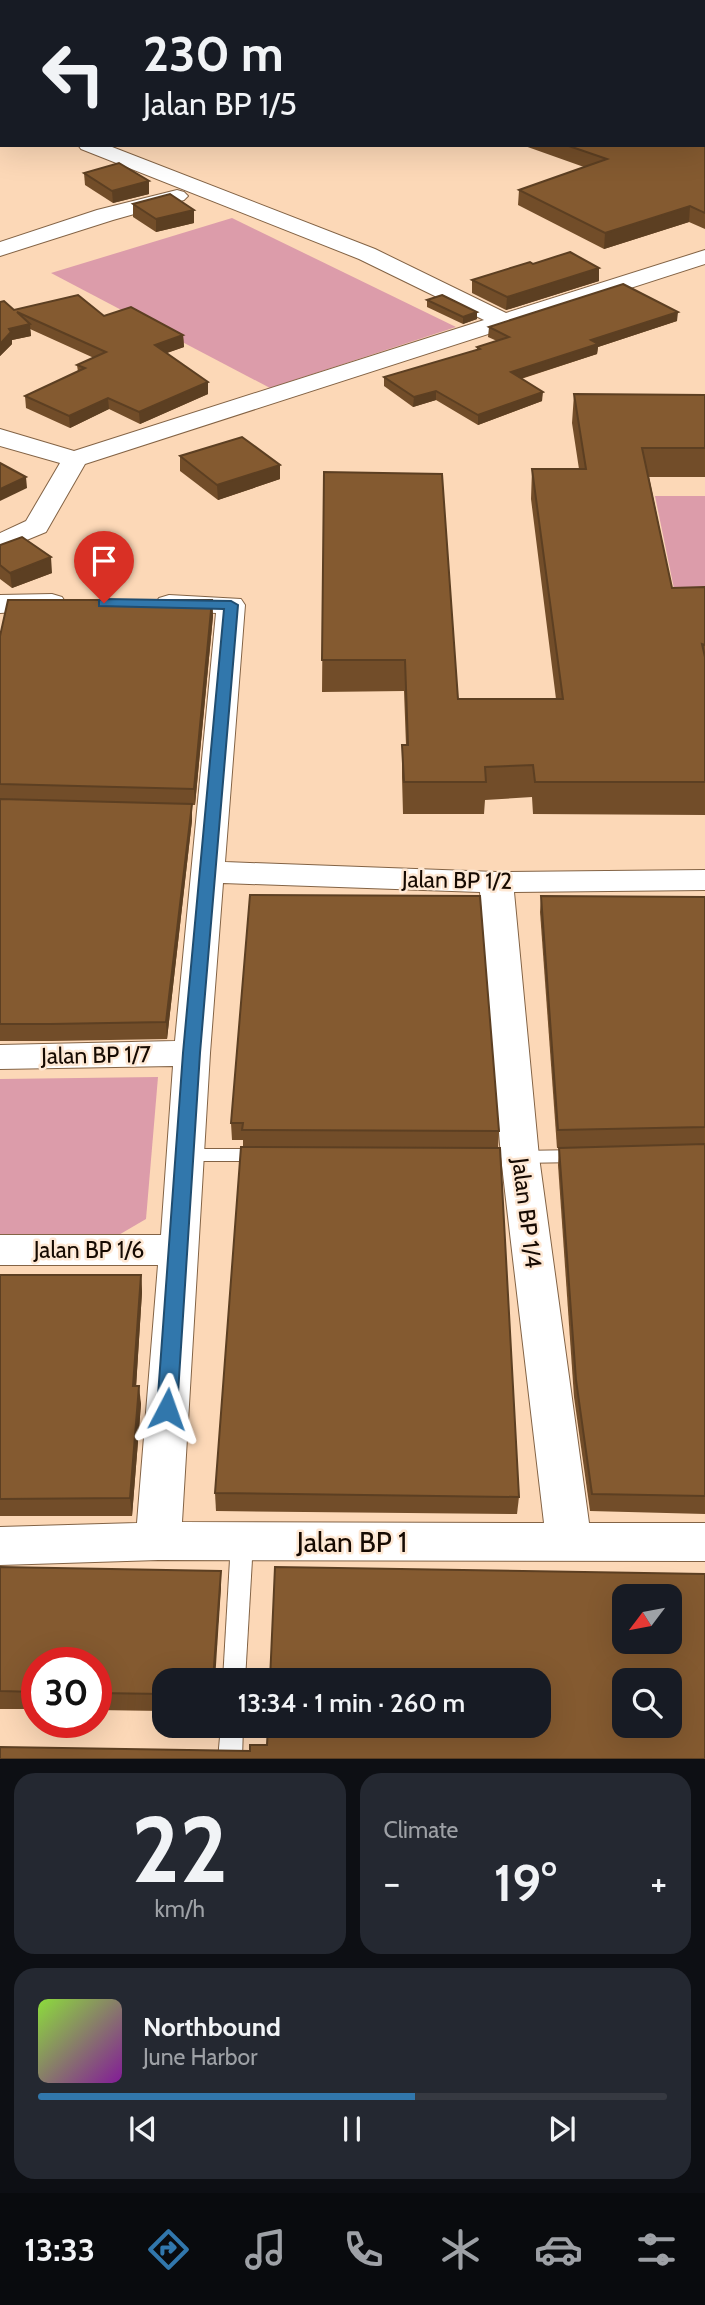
<!DOCTYPE html>
<html lang="en">
<head>
<meta charset="utf-8">
<style>
	body { margin:0; font-family:Cabin,sans-serif; background:#242831; color:#f1f3f6; height:100vh; display:flex; flex-direction:column; font-size:26px; white-space:nowrap }
	* { box-sizing:border-box; margin:0 }
	p { font-size:23px; color:#9ea1a6 }
	.icon { flex:none; width:38px; height:38px; fill:none; stroke:currentColor; stroke-width:2; stroke-linecap:round; stroke-linejoin:round }
	.map { position:relative; height:1759px; overflow:hidden }
	.panel { display:flex; flex-direction:column; gap:14px; padding:14px; background:#0d0f14; flex:1 }
	.panel>* { flex:none }
	.banner { position:absolute; left:0px; top:0px; width:705px; height:147px; box-shadow:0 7px 28px #0002; background:#171b24; color:#f1f3f6; overflow:hidden }
	.needle { width:46px; rotate:238deg }
	.buttons { position:absolute; left:612px; top:1584px; display:grid; gap:14px }
	.buttons a { display:grid; place-items:center; width:70px; height:70px; border-radius:14px; background:#171b24; box-shadow:0 7px 28px #0002; font-size:35px }
	.speed { position:absolute; left:21px; top:1647px; display:flex; gap:14px; font-size:35px; font-weight:700; text-align:center }
	.speed>* { display:grid; place-content:center; width:91px; height:91px; border-radius:50%; background:#171b24; box-shadow:0 7px 28px #0002; line-height:1 }
	.speed .limit { border:10px solid #d22; background:#fff; color:#111 }
	.pin { position:absolute; display:grid; place-items:center; width:60px; height:60px; color:#fff; margin:-72px -30px; border-radius:50% 50% 50% 0; rotate:-45deg; box-shadow:0 0 7px #0007 }
	.pin .icon { rotate:45deg }
	.me { position:absolute; width:77px; margin:-38px; rotate:4deg; stroke-linejoin:round; filter:drop-shadow(0 0 5px #0008) }
	.turn { display:flex; align-items:center; gap:24px; height:147px; padding:0 28px; font-size:32px }
	.turn .icon { width:91px; height:91px; stroke-width:2.5 }
	.turn b { display:block; font-size:49px; line-height:60px }
	.big { font-size:52px; font-weight:600; line-height:1.1 }
	.panel .widget { flex:1; display:flex; flex-direction:column; justify-content:center; gap:10px; min-width:0; padding:0 24px; border-radius:21px; background:#242831 }
	.panel .dial { align-items:center; gap:0 }
	.dial b { font-size:91px; line-height:1 }
	.song { display:flex; align-items:center; gap:21px }
	.cover { width:84px; height:84px; border-radius:10px; background:linear-gradient(135deg,hsl(90 70% 55%),hsl(290 70% 35%)) }
	.played { height:7px; border-radius:4px; background:linear-gradient(90deg,#3177ac 60%,#363941 60%) }
	.keys { display:flex; justify-content:space-around; direction:ltr }
	.heat { display:flex; justify-content:space-between; align-items:center; font-size:38px; direction:ltr }
	.panel .tiles { flex:1; display:grid; gap:14px; grid-template-columns:1fr 1fr }
	.widget:last-child { grid-column:span 2 }
	.trip { position:absolute; left:152px; top:1668px; width:399px; height:70px; border-radius:21px; background:#171b24; box-shadow:0 7px 28px #0002; font-weight:600; line-height:70px; text-align:center }
	.menu { display:flex; height:112px; justify-content:space-around; align-items:center; background:#090b0e; color:#9ea1a6 }
	.menu .icon { width:49px; height:49px }
	.menu .current { color:#3177ac }
	.menu b { font-size:32px; color:#f1f3f6 }
	.map>svg:first-child { display:block }
	.green { fill:#dc9caa }
	.lines { fill:none; stroke-linecap:round; stroke-linejoin:round }
	.service-casing { stroke:#836345; stroke-width:2 }
	.minor-casing { stroke:#836345; stroke-width:2 }
	.service { fill:#fff; fill-rule:evenodd }
	.minor { fill:#fff; fill-rule:evenodd }
	.wall { fill:#724d29 }
	.shaded-wall { fill:#5c3f22 }
	.building { fill:#845a30; stroke:#5c3f22; stroke-width:2; fill-rule:evenodd }
	.route { fill:#3177ac; stroke:#204d70; stroke-width:2 }
	.labels { text-anchor:middle; dominant-baseline:central; stroke-width:5; stroke-linejoin:round; paint-order:stroke }
	.street-label { font-size:23px; fill:#160a02; stroke:#fee8d4 }
	.near-street-label { font-size:28px; fill:#160a02; stroke:#fee8d4 }
</style>
</head>
<body>
<div class="map">
<svg width="705" height="1759" viewBox="0 0 705 1759">
	<rect width="100%" height="100%" fill="#fcd8b7"/>
	<g class="green">
		<path d="M 232,218 L 456,327 L 270,388 L 51,273 Z"/>
		<path d="M 655,496 L 705,496 L 705,612 L 679,613 Z"/>
		<path d="M 158,1077 L 146,1219 L 105,1243 L 0,1243 L 0,1079 Z"/>
	</g>
	<g class="lines">
		<defs>
			<g id="service">
				<path d="M 187,1149 L 262,1149 L 268,1150 L 271,1155 L 268,1160 L 262,1161 L 187,1161 L 181,1160 L 178,1155 L 181,1150 Z"/>
				<path d="M 580,1150 L 586,1151 L 589,1156 L 586,1161 L 580,1162 L 518,1163 L 512,1162 L 509,1157 L 512,1152 L 518,1151 Z"/>
				<path d="M 242,1533 L 250,1536 L 253,1542 L 245,1680 L 223,1680 L 231,1542 L 234,1536 Z"/>
				<path d="M 221,1726 L 243,1726 L 242,1759 L 218,1759 Z"/>
			</g>
			<g id="minor">
				<path d="M 0,102 L 2,103 L 2,115 L 0,114 Z"/>
				<path d="M 78,145 L 107,145 L 375,249 L 506,313 L 705,250 L 705,264 L 85,464 L 46,532 L 0,551 L 0,533 L 26,521 L 60,463 L 0,446 L 0,429 L 74,451 L 484,320 L 359,259 L 81,149 Z"/>
				<path d="M 177,190 L 184,192 L 188,196 L 184,200 L 113,220 L 0,256 L 0,242 L 97,210 Z"/>
				<path d="M 52,594 L 62,597 L 66,603 L 62,609 L 0,613 L 0,595 Z"/>
				<path d="M 169,595 L 241,599 L 245,605 L 225,862 L 496,872 L 705,870 L 705,890 L 514,892 L 539,1157 L 589,1523 L 705,1523 L 705,1561 L 158,1560 L 0,1565 L 0,1527 L 137,1523 L 158,1265 L 0,1265 L 0,1235 L 161,1235 L 173,1066 L 0,1069 L 0,1045 L 175,1041 L 216,613 L 159,610 L 155,604 L 159,598 ZM 223,883 L 480,892 L 501,1157 L 544,1523 L 182,1522 L 210,1053 Z"/>
			</g>
		</defs>
		<use href="#service" class="service-casing"/>
		<use href="#minor" class="minor-casing"/>
		<use href="#service" class="service"/>
		<use href="#minor" class="minor"/>
	</g>
	<g class="wall">
		<path d="M 705,107 L 705,229 L 689,222 L 604,249 L 518,205 L 519,190 L 584,167 L 522,145 L 704,145 Z"/>
		<path d="M 84,173 L 149,194 L 113,203 L 85,185 Z"/>
		<path d="M 133,204 L 194,210 L 194,223 L 156,232 L 133,217 Z"/>
		<path d="M 533,264 L 599,268 L 599,281 L 506,310 L 472,293 L 472,280 Z"/>
		<path d="M 427,300 L 477,319 L 463,324 L 427,307 Z"/>
		<path d="M 0,302 L 14,310 L 104,316 L 183,335 L 184,347 L 166,353 L 208,382 L 208,394 L 140,424 L 109,409 L 70,428 L 26,408 L 25,396 L 78,372 L 77,365 L 94,358 L 30,329 L 31,336 L 12,340 L 12,344 L 0,356 Z"/>
		<path d="M 677,321 L 598,347 L 597,354 L 521,379 L 542,401 L 478,425 L 436,400 L 413,407 L 384,386 L 384,377 L 477,350 L 477,347 L 497,341 L 488,337 L 489,327 Z"/>
		<path d="M 574,394 L 705,395 L 705,477 L 649,477 L 672,588 L 705,587 L 705,815 L 533,814 L 532,797 L 485,800 L 484,814 L 403,814 L 402,777 L 402,745 L 406,745 L 404,691 L 322,692 L 324,472 L 458,699 L 556,699 L 531,499 L 532,469 L 579,469 L 572,423 Z"/>
		<path d="M 180,456 L 280,465 L 280,479 L 218,500 L 180,471 Z"/>
		<path d="M 0,545 L 52,573 L 12,588 L 0,579 Z"/>
		<path d="M 212,600 L 213,616 L 195,805 L 192,805 L 192,820 L 167,1039 L 52,1041 L 0,1041 L 0,636 Z"/>
		<path d="M 541,896 L 705,897 L 705,1144 L 557,1148 L 540,912 Z"/>
		<path d="M 231,1123 L 499,1131 L 498,1148 L 243,1147 L 243,1140 L 232,1140 Z"/>
		<path d="M 705,1144 L 705,1514 L 590,1511 L 574,1397 L 558,1165 L 559,1148 Z"/>
		<path d="M 0,1275 L 141,1275 L 142,1292 L 136,1386 L 141,1404 L 132,1516 L 0,1516 Z"/>
		<path d="M 215,1493 L 519,1497 L 517,1514 L 216,1511 Z"/>
		<path d="M 0,1567 L 221,1588 L 164,1680 L 164,1711 L 96,1710 L 96,1662 L 37,1662 L 37,1709 L 0,1709 Z"/>
	</g>
	<g class="shaded-wall">
		<path d="M 149,181 L 149,194 L 113,203 L 112,191 Z"/>
		<path d="M 690,206 L 689,222 L 604,249 L 605,233 Z"/>
		<path d="M 194,210 L 194,223 L 156,232 L 156,219 Z"/>
		<path d="M 599,268 L 599,281 L 506,310 L 507,297 Z"/>
		<path d="M 477,312 L 477,319 L 463,324 L 463,317 Z"/>
		<path d="M 678,312 L 677,321 L 598,347 L 597,354 L 510,382 L 511,372 L 591,340 Z"/>
		<path d="M 30,324 L 31,336 L 12,340 L 12,344 L 0,356 L 0,344 L 9,329 Z"/>
		<path d="M 183,335 L 184,347 L 156,357 L 155,345 Z"/>
		<path d="M 208,382 L 208,394 L 140,424 L 139,412 Z"/>
		<path d="M 436,391 L 436,400 L 413,407 L 414,397 Z"/>
		<path d="M 543,392 L 542,401 L 478,425 L 478,415 Z"/>
		<path d="M 108,398 L 109,409 L 70,428 L 69,416 Z"/>
		<path d="M 280,465 L 280,479 L 218,500 L 217,485 Z"/>
		<path d="M 26,477 L 27,488 L 0,501 L 0,489 Z"/>
		<path d="M 51,557 L 52,573 L 12,588 L 10,573 Z"/>
		<path d="M 212,600 L 213,616 L 195,805 L 194,789 Z"/>
		<path d="M 192,804 L 192,820 L 167,1039 L 166,1022 Z"/>
		<path d="M 141,1275 L 142,1292 L 135,1404 L 133,1386 Z"/>
		<path d="M 139,1386 L 141,1404 L 132,1516 L 130,1498 Z"/>
		<path d="M 221,1571 L 221,1588 L 215,1680 L 213,1680 Z"/>
	</g>
	<g class="building">
		<path d="M 704,107 L 705,107 L 705,213 L 690,206 L 605,233 L 519,190 L 607,159 L 566,145 L 704,145 Z"/>
		<path d="M 119,163 L 149,181 L 112,191 L 84,173 Z"/>
		<path d="M 170,194 L 194,210 L 156,219 L 133,204 Z"/>
		<path d="M 570,252 L 599,268 L 507,297 L 472,280 L 530,262 L 533,264 Z"/>
		<path d="M 623,284 L 678,312 L 591,340 L 598,344 L 511,372 L 543,392 L 478,415 L 436,391 L 414,397 L 384,377 L 480,349 L 477,347 L 509,337 L 489,327 Z"/>
		<path d="M 78,295 L 104,316 L 131,307 L 183,335 L 155,345 L 208,382 L 139,412 L 108,398 L 69,416 L 25,396 L 85,368 L 77,365 L 106,352 L 17,312 L 30,324 L 9,329 L 11,332 L 0,344 L 0,302 L 4,301 L 14,310 Z"/>
		<path d="M 442,295 L 477,312 L 463,317 L 427,300 Z"/>
		<path d="M 574,394 L 705,395 L 705,448 L 642,448 L 672,588 L 705,587 L 705,645 L 702,644 L 705,657 L 705,782 L 535,782 L 533,765 L 485,767 L 486,782 L 404,782 L 402,745 L 408,745 L 405,660 L 322,660 L 324,472 L 442,474 L 458,699 L 563,699 L 532,469 L 586,469 Z"/>
		<path d="M 242,437 L 280,465 L 217,485 L 180,456 Z"/>
		<path d="M 0,463 L 26,477 L 0,489 Z"/>
		<path d="M 22,537 L 51,557 L 10,573 L 0,565 L 0,545 Z"/>
		<path d="M 8,600 L 212,600 L 194,789 L 0,784 L 0,636 Z"/>
		<path d="M 0,799 L 192,804 L 166,1022 L 51,1024 L 0,1024 Z"/>
		<path d="M 250,895 L 480,896 L 499,1131 L 242,1130 L 243,1123 L 231,1123 Z"/>
		<path d="M 541,896 L 705,897 L 705,1127 L 558,1130 Z"/>
		<path d="M 705,1144 L 705,1496 L 592,1494 L 576,1380 L 559,1148 Z"/>
		<path d="M 241,1147 L 500,1148 L 519,1497 L 215,1493 Z"/>
		<path d="M 0,1275 L 141,1275 L 133,1386 L 139,1386 L 130,1498 L 0,1499 Z"/>
		<path d="M 0,1567 L 221,1571 L 213,1680 L 164,1680 L 164,1694 L 96,1693 L 96,1662 L 37,1662 L 37,1692 L 0,1691 Z"/>
		<path d="M 275,1567 L 705,1574 L 705,1759 L 0,1759 L 0,1747 L 250,1751 L 250,1745 L 267,1745 L 268,1726 L 539,1726 L 539,1680 L 270,1680 ZM 625,1596 L 670,1596 L 670,1642 L 625,1642 ZM 625,1680 L 670,1680 L 670,1726 L 625,1726 Z"/>
	</g>
	<path class="route" d="M 104,599 L 231,601 L 238,605 L 200,1053 L 177,1409 L 174,1415 L 167,1417 L 160,1415 L 157,1409 L 183,1053 L 224,609 L 99,606 L 99,600 Z"/>
	<g class="labels">
		<g class="street-label">
			<text transform="translate(457 880) rotate(1)">Jalan BP 1/2</text>
			<text transform="translate(96 1055) rotate(-1)">Jalan BP 1/7</text>
			<text transform="translate(527 1213) rotate(83)">Jalan BP 1/4</text>
			<text x="89" y="1250">Jalan BP 1/6</text>
		</g>
		<g class="near-street-label">
			<text x="352" y="1542">Jalan BP 1</text>
		</g>
	</g>
</svg>
<div class="buttons">
<a><svg class="needle" viewBox="-14 -14 28 28"><path d="M0-13l5 13h-10z" fill="#e53935"/><path d="M0 13l5-13h-10z" fill="#9ea1a6"/></svg></a>
<a><svg class="icon" aria-label="search" viewBox="0 0 24 24"><circle cx="10" cy="10" r="6"/><path d="M15 15l6 6"/></svg></a>
</div>
<div class="speed"><div class="limit">30</div></div>
<div class="pin" style="left:104px;top:603px;background:#d93025"><svg class="icon" aria-label="arrive" viewBox="0 0 24 24"><path d="M6 21V4h12l-3 4 3 4H6"/></svg></div>
<svg class="me" style="left:167px;top:1409px" viewBox="-20 -20 40 40"><path d="M0-17L14 15 0 8-14 15z" fill="#3177ac" stroke="#fff" stroke-width="4"/></svg>
<div class="trip">13:34 · 1 min · 260 m</div>
<div class="banner">
<div class="turn"><svg class="icon" aria-label="left" viewBox="0 0 24 24"><path d="M17 20v-9H6M10 6l-5 5 5 5"/></svg><div><b>230 m</b>Jalan BP 1/5</div></div>
</div>
</div>
<section class="panel">
<div class="tiles">
<div class="widget dial"><b>22</b><p>km/h</p></div>
<div class="widget"><p>Climate</p>
<div class="heat"><a>−</a><b class="big">19°</b><a>+</a></div>
</div>
<div class="widget">
<div class="song"><i class="cover"></i><div><b>Northbound</b><p>June Harbor</p></div></div>
<div class="played"></div>
<div class="keys"><svg class="icon" aria-label="previous" viewBox="0 0 24 24"><path d="M18 5L8 12l10 7zM5 5v14"/></svg><svg class="icon" aria-label="pause" viewBox="0 0 24 24"><path d="M8 5v14M16 5v14"/></svg><svg class="icon" aria-label="next" viewBox="0 0 24 24"><path d="M6 5l10 7-10 7zM19 5v14"/></svg></div>
</div>
</div>
</section>
<nav class="menu">
<b>13:33</b>
<svg class="icon current" aria-label="directions" viewBox="0 0 24 24"><path d="M12 3l9 9-9 9-9-9zM9 14v-3h6M13 9l2 2-2 2"/></svg>
<svg class="icon" aria-label="music" viewBox="0 0 24 24"><path d="M9 18V5l10-2v13"/><circle cx="6" cy="18" r="3"/><circle cx="16" cy="16" r="3"/></svg>
<svg class="icon" aria-label="phone" viewBox="0 0 24 24"><path d="M5 4h4l2 5-3 2q2 4 5 5l2-3 5 2v4C11 20 4 13 5 4z"/></svg>
<svg class="icon" aria-label="climate" viewBox="0 0 24 24"><path d="M12 3v18M4 7l16 10M4 17L20 7"/></svg>
<svg class="icon" aria-label="car" viewBox="0 0 24 24"><path d="M5 17H2v-5l4-1 3-4h7l3 4 3 1v5h-3M9 17h6M6 11h13"/><circle cx="7" cy="17" r="2"/><circle cx="17" cy="17" r="2"/></svg>
<svg class="icon" aria-label="filters" viewBox="0 0 24 24"><path d="M4 7h16M4 17h16"/><circle cx="9" cy="7" r="2"/><circle cx="15" cy="17" r="2"/></svg>
</nav>
</body>
</html>
